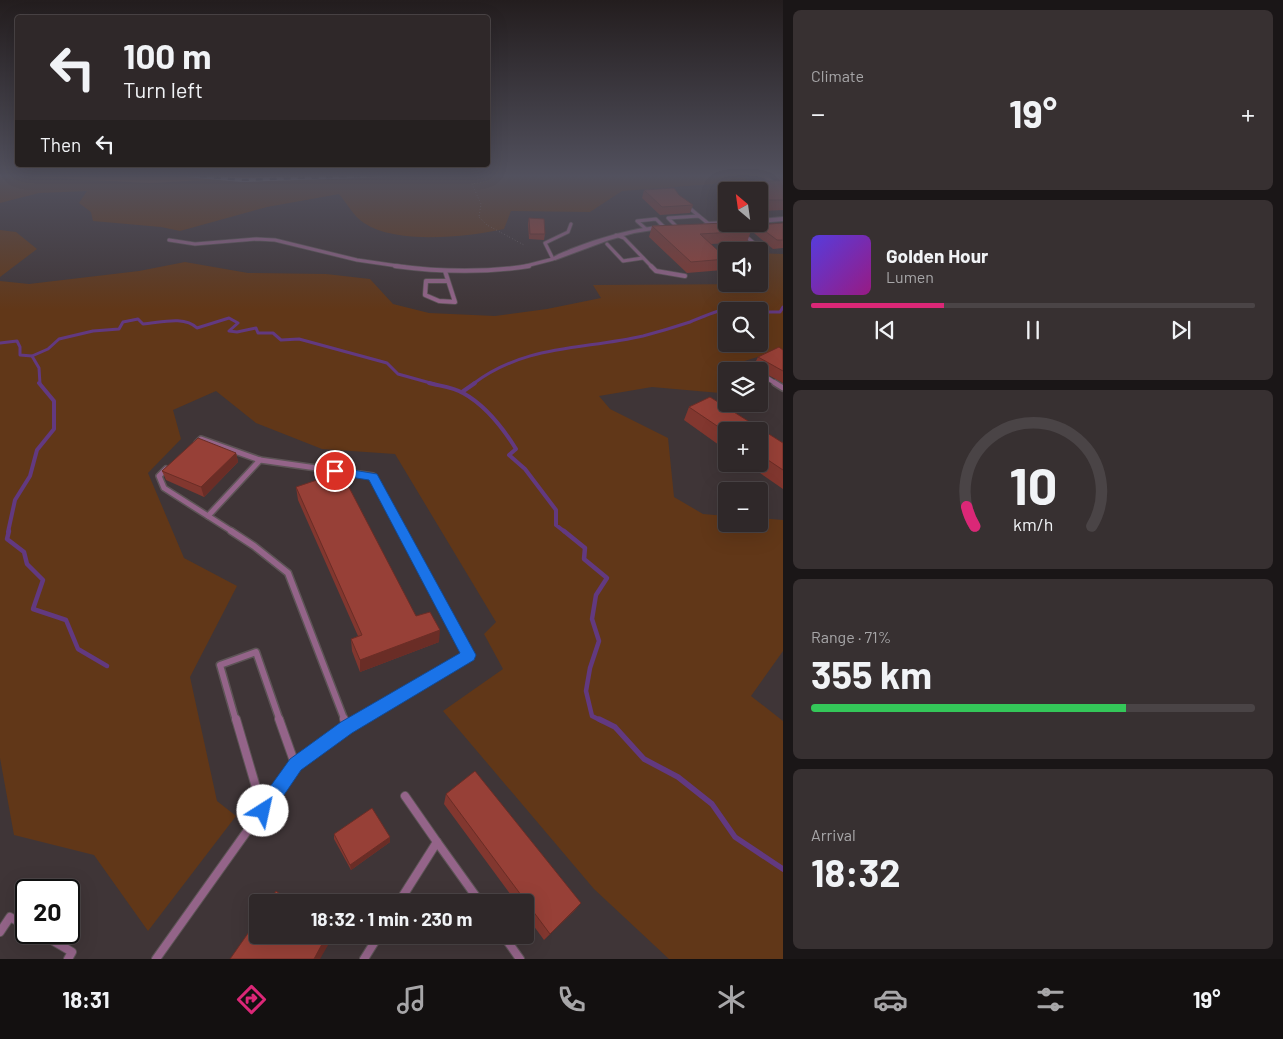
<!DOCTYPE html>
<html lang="en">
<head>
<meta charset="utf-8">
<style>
	body { margin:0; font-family:Barlow,sans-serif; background:#373031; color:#f1f3f6; height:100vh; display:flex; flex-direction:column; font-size:19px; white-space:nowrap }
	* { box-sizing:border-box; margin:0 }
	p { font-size:16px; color:#a7a6a8 }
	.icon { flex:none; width:28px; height:28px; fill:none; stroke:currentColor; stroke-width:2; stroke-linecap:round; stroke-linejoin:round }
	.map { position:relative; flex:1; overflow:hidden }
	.drawer { display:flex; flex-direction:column; gap:10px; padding:10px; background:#1a1617; width:500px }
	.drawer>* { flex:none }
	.guide { position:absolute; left:15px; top:15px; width:475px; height:152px; border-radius:5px; box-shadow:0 5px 20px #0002,0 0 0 1px #4a4446; background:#2f2829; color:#f1f3f6; overflow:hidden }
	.needle { width:32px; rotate:331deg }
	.controls { position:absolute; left:718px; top:182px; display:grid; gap:10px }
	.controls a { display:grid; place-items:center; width:50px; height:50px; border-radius:5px; background:#2f2829; box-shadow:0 5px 20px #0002,0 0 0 1px #4a4446; font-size:25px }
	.speed { position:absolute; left:15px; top:879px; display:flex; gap:10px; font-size:25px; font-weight:700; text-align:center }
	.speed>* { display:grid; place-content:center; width:65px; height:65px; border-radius:50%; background:#2f2829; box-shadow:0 5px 20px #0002,0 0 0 1px #4a4446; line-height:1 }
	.speed .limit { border:2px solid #111; border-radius:8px; background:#fff; color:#111 }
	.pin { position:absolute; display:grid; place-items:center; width:42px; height:42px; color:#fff; margin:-21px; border:2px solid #fff; border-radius:50%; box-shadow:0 1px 5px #0007 }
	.me { position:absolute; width:55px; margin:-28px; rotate:35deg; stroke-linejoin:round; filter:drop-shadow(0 0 4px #0008) }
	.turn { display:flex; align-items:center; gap:18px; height:105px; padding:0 25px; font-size:22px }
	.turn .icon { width:65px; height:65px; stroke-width:2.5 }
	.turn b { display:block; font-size:35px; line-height:42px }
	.then { display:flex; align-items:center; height:48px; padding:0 25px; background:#0003; gap:10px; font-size:19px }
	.big { font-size:38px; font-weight:700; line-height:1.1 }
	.drawer .tile { flex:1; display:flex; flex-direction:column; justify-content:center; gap:8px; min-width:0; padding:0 18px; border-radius:8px; background:#373031 }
	.drawer .dial { align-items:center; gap:0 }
	.dial svg { height:130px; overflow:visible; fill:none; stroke:#4a4446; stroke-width:7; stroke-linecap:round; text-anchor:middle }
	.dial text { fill:#f1f3f6; stroke:none }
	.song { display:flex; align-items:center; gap:15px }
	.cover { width:60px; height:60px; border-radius:8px; background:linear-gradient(135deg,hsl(250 70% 55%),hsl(310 70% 35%)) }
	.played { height:5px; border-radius:2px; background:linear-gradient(90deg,#db2777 30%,#4a4446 30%) }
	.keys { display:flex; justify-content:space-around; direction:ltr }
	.heat { display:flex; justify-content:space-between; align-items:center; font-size:28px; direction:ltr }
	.charge { height:8px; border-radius:4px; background:linear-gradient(90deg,#34c759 71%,#4a4446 0) }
	.trip { position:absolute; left:249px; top:894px; width:285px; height:50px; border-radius:5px; background:#2f2829; box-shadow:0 5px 20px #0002,0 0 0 1px #4a4446; font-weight:700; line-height:50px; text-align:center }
	.dock { display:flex; height:80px; justify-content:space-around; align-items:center; background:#131010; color:#a7a6a8 }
	.dock .icon { width:35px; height:35px }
	.dock .active { color:#db2777 }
	.dock b { font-size:22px; color:#f1f3f6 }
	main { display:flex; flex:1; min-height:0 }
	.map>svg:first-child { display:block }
	.green { fill:#613718; fill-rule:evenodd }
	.forest { fill:#974e0f }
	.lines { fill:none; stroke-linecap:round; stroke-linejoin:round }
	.stream-far3 { stroke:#623980; stroke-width:3 }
	.stream-far2 { stroke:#623980; stroke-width:4 }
	.stream-far1 { stroke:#623980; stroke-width:4.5 }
	.stream { stroke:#623980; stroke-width:5.5 }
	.lane-far4-casing { stroke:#5d5456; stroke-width:4.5 }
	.lane-far3-casing { stroke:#5d5456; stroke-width:5.5 }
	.lane-far2-casing { stroke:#5d5456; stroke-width:8 }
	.lane-far1-casing { stroke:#5d5456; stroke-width:9 }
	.lane-casing { stroke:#5d5456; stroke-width:10 }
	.street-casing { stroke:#5d5456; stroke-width:2 }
	.path { stroke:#8a8183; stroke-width:1; stroke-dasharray:0.5 2.5; stroke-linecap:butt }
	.lane-far4 { stroke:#946489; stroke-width:3 }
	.lane-far3 { stroke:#946489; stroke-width:4 }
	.lane-far2 { stroke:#946489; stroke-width:5 }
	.lane-far1 { stroke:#946489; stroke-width:6 }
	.lane { stroke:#946489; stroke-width:8 }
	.street { fill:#946489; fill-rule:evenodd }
	.rail-casing { stroke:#b1a9ab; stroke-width:4 }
	.rail { stroke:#352b2d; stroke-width:2.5; stroke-dasharray:7; stroke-linecap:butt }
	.wall { fill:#82372f }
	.shaded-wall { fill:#6a2d26 }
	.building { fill:#974037; stroke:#6a2d26 }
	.route { fill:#1a73e8; stroke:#114b97 }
</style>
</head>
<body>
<main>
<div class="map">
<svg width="783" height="959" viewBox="0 0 783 959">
	<rect width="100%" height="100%" fill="#3f3537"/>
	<g class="green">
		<path d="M 0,175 L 739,175 L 750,181 L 622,191 L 590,212 L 511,211 L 504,229 C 467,237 397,245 364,223 C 354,217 346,202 339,194 L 267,207 L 180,231 L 161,227 L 93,221 L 91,212 L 79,203 L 87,191 L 39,193 L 0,203 Z"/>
		<path d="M 0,230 L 16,232 L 37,249 L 0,277 Z"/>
		<path d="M 759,253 L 783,254 L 783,358 L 774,352 L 722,368 L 720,393 L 652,387 L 599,396 L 610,409 L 668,438 L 674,497 L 703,514 L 726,516 L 726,524 L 759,524 L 759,518 L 783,520 L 783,651 L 751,696 L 783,721 L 783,959 L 669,959 L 594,889 L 443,711 L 503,669 L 484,634 L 496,622 L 395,454 L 322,449 L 256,423 L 216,391 L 173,410 L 181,439 L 148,473 L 184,558 L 237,586 L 190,677 L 217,801 L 236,816 L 148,931 L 94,855 L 14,835 L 0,758 L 0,281 L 29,284 L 139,271 L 185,262 L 248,273 L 326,274 L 370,279 L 393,304 L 429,313 L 495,316 L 547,309 L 601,298 L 593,285 L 759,284 ZM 726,311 L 759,311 L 759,344 L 726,344 Z"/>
	</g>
	<path class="forest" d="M 23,175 L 307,175 L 150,183 L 30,177 Z"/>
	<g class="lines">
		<g class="stream-far3">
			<path d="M 759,312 L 780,312 L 783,307"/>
			<path d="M 0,343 L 17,341 L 20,347 L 20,355 L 32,356 L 48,349 L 59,339 L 93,331 L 119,329 L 123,322 L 138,319 L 143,324 C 159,323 184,315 197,328 L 229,318 L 238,323 L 229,331 L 237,332 L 256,328 L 258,333 L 273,333 L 281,340 L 299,339 L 387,363 L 398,374 L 434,384"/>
			<path d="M 32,356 L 39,368 L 40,384"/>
			<path d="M 473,384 C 526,344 582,350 643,336 C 658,332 675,327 690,322 C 705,316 721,308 737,308 C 743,308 750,310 756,311"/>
		</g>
		<g class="stream-far2">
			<path d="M 429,383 C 440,386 453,387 463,393 C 485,405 503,428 516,449 L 509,455 L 525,469 L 556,510 L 556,525 L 565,532"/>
			<path d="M 462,392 L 475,383"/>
			<path d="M 8,532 L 15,500 L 30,476 L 37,450 L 54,429 L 54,401 L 39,383"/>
		</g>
		<g class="stream-far1">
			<path d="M 9,531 L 7,539 L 24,552 L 27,564 L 43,580 L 33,609 L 66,620 L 78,649 L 107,666"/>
			<path d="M 564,531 L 585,548 L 584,559 L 607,578 L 596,595 L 592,619 L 599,641 L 590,668 L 586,691 L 592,716 L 602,721"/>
		</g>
		<path class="stream" d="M 599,719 L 615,727 L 644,759 L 678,777 L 712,804 L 735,837 L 783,869"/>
		<defs>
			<g id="lane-far4">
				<path d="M 761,175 L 783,188"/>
				<path d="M 686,205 L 699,216"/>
				<path d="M 676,226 L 668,218 L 699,216 L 709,224"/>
				<path d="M 646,229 L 637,221 L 656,219 L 664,227"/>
				<path d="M 616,235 L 624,238 L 652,267"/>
				<path d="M 169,240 L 195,244 L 256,239 L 275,240 L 357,260 L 405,267"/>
				<path d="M 607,244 L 623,261 L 643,258"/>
				<path d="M 730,251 L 760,248 L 743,234"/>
				<path d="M 720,252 L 726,252"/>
				<path d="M 522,267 L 553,259 L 545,243 L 568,232 L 571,224"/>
			</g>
			<g id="lane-far3">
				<path d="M 395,266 C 440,272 485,273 529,266"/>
				<path d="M 651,266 L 656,271 L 685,276"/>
				<path d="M 445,271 L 455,302 L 439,301 L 425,295 L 426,281 L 448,281"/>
				<path d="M 759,373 L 777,384"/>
			</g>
			<g id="lane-far2">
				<path d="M 775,383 L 783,388"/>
				<path d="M 197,443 L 201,439 L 260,460 L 373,476 L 403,532"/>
				<path d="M 166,469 L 159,476 L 164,488 L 233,532"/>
				<path d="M 208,516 L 260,460"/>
			</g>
			<g id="lane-far1">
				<path d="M 231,531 L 254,546 L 288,573 L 345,721"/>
				<path d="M 236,721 L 220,665 L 256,652 L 280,721"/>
				<path d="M 358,721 L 469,655 L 403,531"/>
			</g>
			<g id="lane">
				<path d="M 236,719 L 263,811"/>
				<path d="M 279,719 L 295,764"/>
				<path d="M 344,719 L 347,727"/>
				<path d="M 405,796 L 437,842"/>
				<path d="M 399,902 L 437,842 L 480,902"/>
				<path d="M 0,932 L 10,917 L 26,926"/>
				<path d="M 38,932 L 72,952 L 68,959"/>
				<path d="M 503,935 L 520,959"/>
				<path d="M 156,959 L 295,764 L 360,719"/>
				<path d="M 364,959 L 379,935"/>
			</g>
			<g id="street">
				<path d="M 783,217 L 783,221 L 759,223 L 759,219 Z"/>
				<path d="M 726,221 L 728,224 L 707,226 L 704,224 L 707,222 Z"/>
				<path d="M 663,225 L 665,226 L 665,228 L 634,233 L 609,240 L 555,260 L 550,259 C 556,255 564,252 571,249 C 601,237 631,229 663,225 Z"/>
			</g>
		</defs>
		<use href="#lane-far4" class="lane-far4-casing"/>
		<use href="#lane-far3" class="lane-far3-casing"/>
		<use href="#lane-far2" class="lane-far2-casing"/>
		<use href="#lane-far1" class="lane-far1-casing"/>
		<use href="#lane" class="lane-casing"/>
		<use href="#street" class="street-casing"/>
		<path class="path" d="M 483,177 L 487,181 L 472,184 L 481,204 L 479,217 L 487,225 L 524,245"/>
		<use href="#lane-far4" class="lane-far4"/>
		<use href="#lane-far3" class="lane-far3"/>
		<use href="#lane-far2" class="lane-far2"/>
		<use href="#lane-far1" class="lane-far1"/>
		<use href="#lane" class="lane"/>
		<use href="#street" class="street"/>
		<defs>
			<path id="rail" d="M 186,175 L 243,180 L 388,175"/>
		</defs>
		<use href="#rail" class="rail-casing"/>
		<use href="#rail" class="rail"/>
	</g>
	<g class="wall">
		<path d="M 768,175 L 783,175 L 783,210 L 763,211 L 759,208 L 759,191 L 739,191 L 742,183 L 780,181 Z"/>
		<path d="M 644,190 L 679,195 L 693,205 L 690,213 L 660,215 L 642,198 Z"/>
		<path d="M 529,218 L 545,234 L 544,240 L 529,239 L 528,224 Z"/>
		<path d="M 783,223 L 783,248 L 773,249 L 754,233 L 757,225 Z"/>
		<path d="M 652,226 L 751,231 L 747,242 L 711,244 L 726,258 L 726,262 L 723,270 L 687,273 L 649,237 Z"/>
		<path d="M 783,350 L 783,383 L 753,367 L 758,357 Z"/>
		<path d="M 710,397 L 783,443 L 783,489 L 747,464 L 759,464 L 759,431 L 726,431 L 726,450 L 684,420 L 689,407 Z"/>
		<path d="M 236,453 L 238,462 L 204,497 L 166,480 L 162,471 Z"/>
		<path d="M 296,487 L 416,616 L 439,642 L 360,672 L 352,651 L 351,639 L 358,636 L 298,500 Z"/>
		<path d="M 446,794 L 581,903 L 574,911 L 544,940 L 525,914 L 525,902 L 516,902 L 444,804 Z"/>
		<path d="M 334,834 L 390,837 L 390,842 L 351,870 L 334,839 Z"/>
	</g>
	<g class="shaded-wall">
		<path d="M 236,453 L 238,462 L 204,497 L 201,487 Z"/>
		<path d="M 440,630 L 439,642 L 360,672 L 360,660 Z"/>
		<path d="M 390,837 L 390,842 L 351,870 L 350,865 Z"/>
		<path d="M 581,903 L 574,911 L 544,940 Z"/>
		<path d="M 327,935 L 329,935 L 331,940 L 320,959 L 314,959 Z"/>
	</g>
	<g class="building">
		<path d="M 783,180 L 783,200 L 768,200 L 759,194 L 759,191 L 754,191 L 742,183 Z"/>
		<path d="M 674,188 L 679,195 L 693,205 L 662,207 L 644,190 Z"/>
		<path d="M 529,218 L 544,219 L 545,234 L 530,234 Z"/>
		<path d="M 726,223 L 739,224 L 751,231 L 700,234 L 726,258 L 726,259 L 691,262 L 652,226 Z"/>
		<path d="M 783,223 L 783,240 L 777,240 L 757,225 Z"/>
		<path d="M 779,347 L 783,350 L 783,371 L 758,357 Z"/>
		<path d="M 710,397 L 783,443 L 783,470 L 759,454 L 759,431 L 726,431 L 726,432 L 689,407 Z"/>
		<path d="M 198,438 L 236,453 L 201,487 L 162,471 Z"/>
		<path d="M 341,472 L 416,616 L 430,612 L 440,630 L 360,660 L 351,639 L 362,635 L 296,487 Z"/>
		<path d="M 475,771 L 581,903 L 550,934 L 446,794 Z"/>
		<path d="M 372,808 L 390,837 L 350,865 L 334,834 Z"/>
		<path d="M 276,891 L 290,902 L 269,902 Z"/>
		<path d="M 258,919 L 258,935 L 327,935 L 314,959 L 230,959 Z"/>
	</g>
	<linearGradient id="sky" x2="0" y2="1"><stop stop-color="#231d1e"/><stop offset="0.57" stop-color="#52515e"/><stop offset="1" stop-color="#52515e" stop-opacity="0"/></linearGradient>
	<rect width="783" height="309" fill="url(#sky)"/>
	<path class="route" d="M 335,467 L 377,474 L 476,655 L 474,660 L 352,733 L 301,770 L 269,817 L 263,819 L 257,817 L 254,811 L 257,805 L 290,759 L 341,722 L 460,653 L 369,480 L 331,474 L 330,471 Z"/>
</svg>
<div class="controls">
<a><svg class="needle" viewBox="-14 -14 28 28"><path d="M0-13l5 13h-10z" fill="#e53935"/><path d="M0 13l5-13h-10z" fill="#a7a6a8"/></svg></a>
<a><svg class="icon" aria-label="sound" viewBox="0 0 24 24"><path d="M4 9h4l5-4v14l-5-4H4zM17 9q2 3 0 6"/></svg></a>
<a><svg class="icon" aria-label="search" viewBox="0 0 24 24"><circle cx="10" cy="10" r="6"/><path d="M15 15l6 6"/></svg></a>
<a><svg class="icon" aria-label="layers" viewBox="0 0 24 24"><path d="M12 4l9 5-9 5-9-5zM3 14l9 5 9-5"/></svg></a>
<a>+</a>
<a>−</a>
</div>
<div class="speed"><div class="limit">20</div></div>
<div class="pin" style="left:335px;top:471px;background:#d93025"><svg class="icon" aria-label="arrive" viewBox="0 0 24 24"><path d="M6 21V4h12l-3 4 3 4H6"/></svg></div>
<svg class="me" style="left:263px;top:811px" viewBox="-20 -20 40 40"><circle r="19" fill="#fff"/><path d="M0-13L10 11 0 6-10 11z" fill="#1a73e8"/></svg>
<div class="trip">18:32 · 1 min · 230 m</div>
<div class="guide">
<div class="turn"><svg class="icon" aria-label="left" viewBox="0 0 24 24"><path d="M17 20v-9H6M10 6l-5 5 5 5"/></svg><div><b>100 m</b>Turn left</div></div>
<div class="then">Then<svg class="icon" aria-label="left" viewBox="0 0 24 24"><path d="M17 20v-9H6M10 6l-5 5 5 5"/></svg></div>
</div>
</div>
<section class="drawer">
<div class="tile"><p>Climate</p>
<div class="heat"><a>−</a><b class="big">19°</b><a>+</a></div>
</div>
<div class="tile">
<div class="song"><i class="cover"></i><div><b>Golden Hour</b><p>Lumen</p></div></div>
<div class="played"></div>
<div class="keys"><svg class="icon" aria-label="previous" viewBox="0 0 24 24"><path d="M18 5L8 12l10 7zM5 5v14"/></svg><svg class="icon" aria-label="pause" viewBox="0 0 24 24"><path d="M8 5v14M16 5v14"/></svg><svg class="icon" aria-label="next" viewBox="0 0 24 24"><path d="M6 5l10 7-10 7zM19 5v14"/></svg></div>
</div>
<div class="tile dial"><svg viewBox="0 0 100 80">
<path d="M14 69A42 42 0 1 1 86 69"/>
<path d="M14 69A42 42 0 0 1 9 57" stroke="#db2777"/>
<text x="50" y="56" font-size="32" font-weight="700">10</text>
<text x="50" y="72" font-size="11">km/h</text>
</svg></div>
<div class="tile"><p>Range · 71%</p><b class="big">355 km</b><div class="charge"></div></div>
<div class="tile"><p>Arrival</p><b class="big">18:32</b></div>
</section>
</main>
<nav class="dock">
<b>18:31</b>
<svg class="icon active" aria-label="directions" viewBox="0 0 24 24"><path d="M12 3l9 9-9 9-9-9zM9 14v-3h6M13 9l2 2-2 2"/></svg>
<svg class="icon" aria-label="music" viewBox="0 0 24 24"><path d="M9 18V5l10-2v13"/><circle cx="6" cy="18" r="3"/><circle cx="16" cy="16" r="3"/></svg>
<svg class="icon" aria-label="phone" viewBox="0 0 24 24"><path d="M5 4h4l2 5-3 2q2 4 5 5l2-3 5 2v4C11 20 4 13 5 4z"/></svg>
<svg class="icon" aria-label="climate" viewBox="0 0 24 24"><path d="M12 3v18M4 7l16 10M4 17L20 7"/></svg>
<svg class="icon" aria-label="car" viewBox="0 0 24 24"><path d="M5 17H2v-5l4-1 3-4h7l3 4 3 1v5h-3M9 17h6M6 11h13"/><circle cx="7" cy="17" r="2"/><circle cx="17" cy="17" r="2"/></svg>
<svg class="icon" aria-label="filters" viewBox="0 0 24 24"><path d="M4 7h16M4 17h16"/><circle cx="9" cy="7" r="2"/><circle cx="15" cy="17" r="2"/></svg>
<b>19°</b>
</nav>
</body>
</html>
